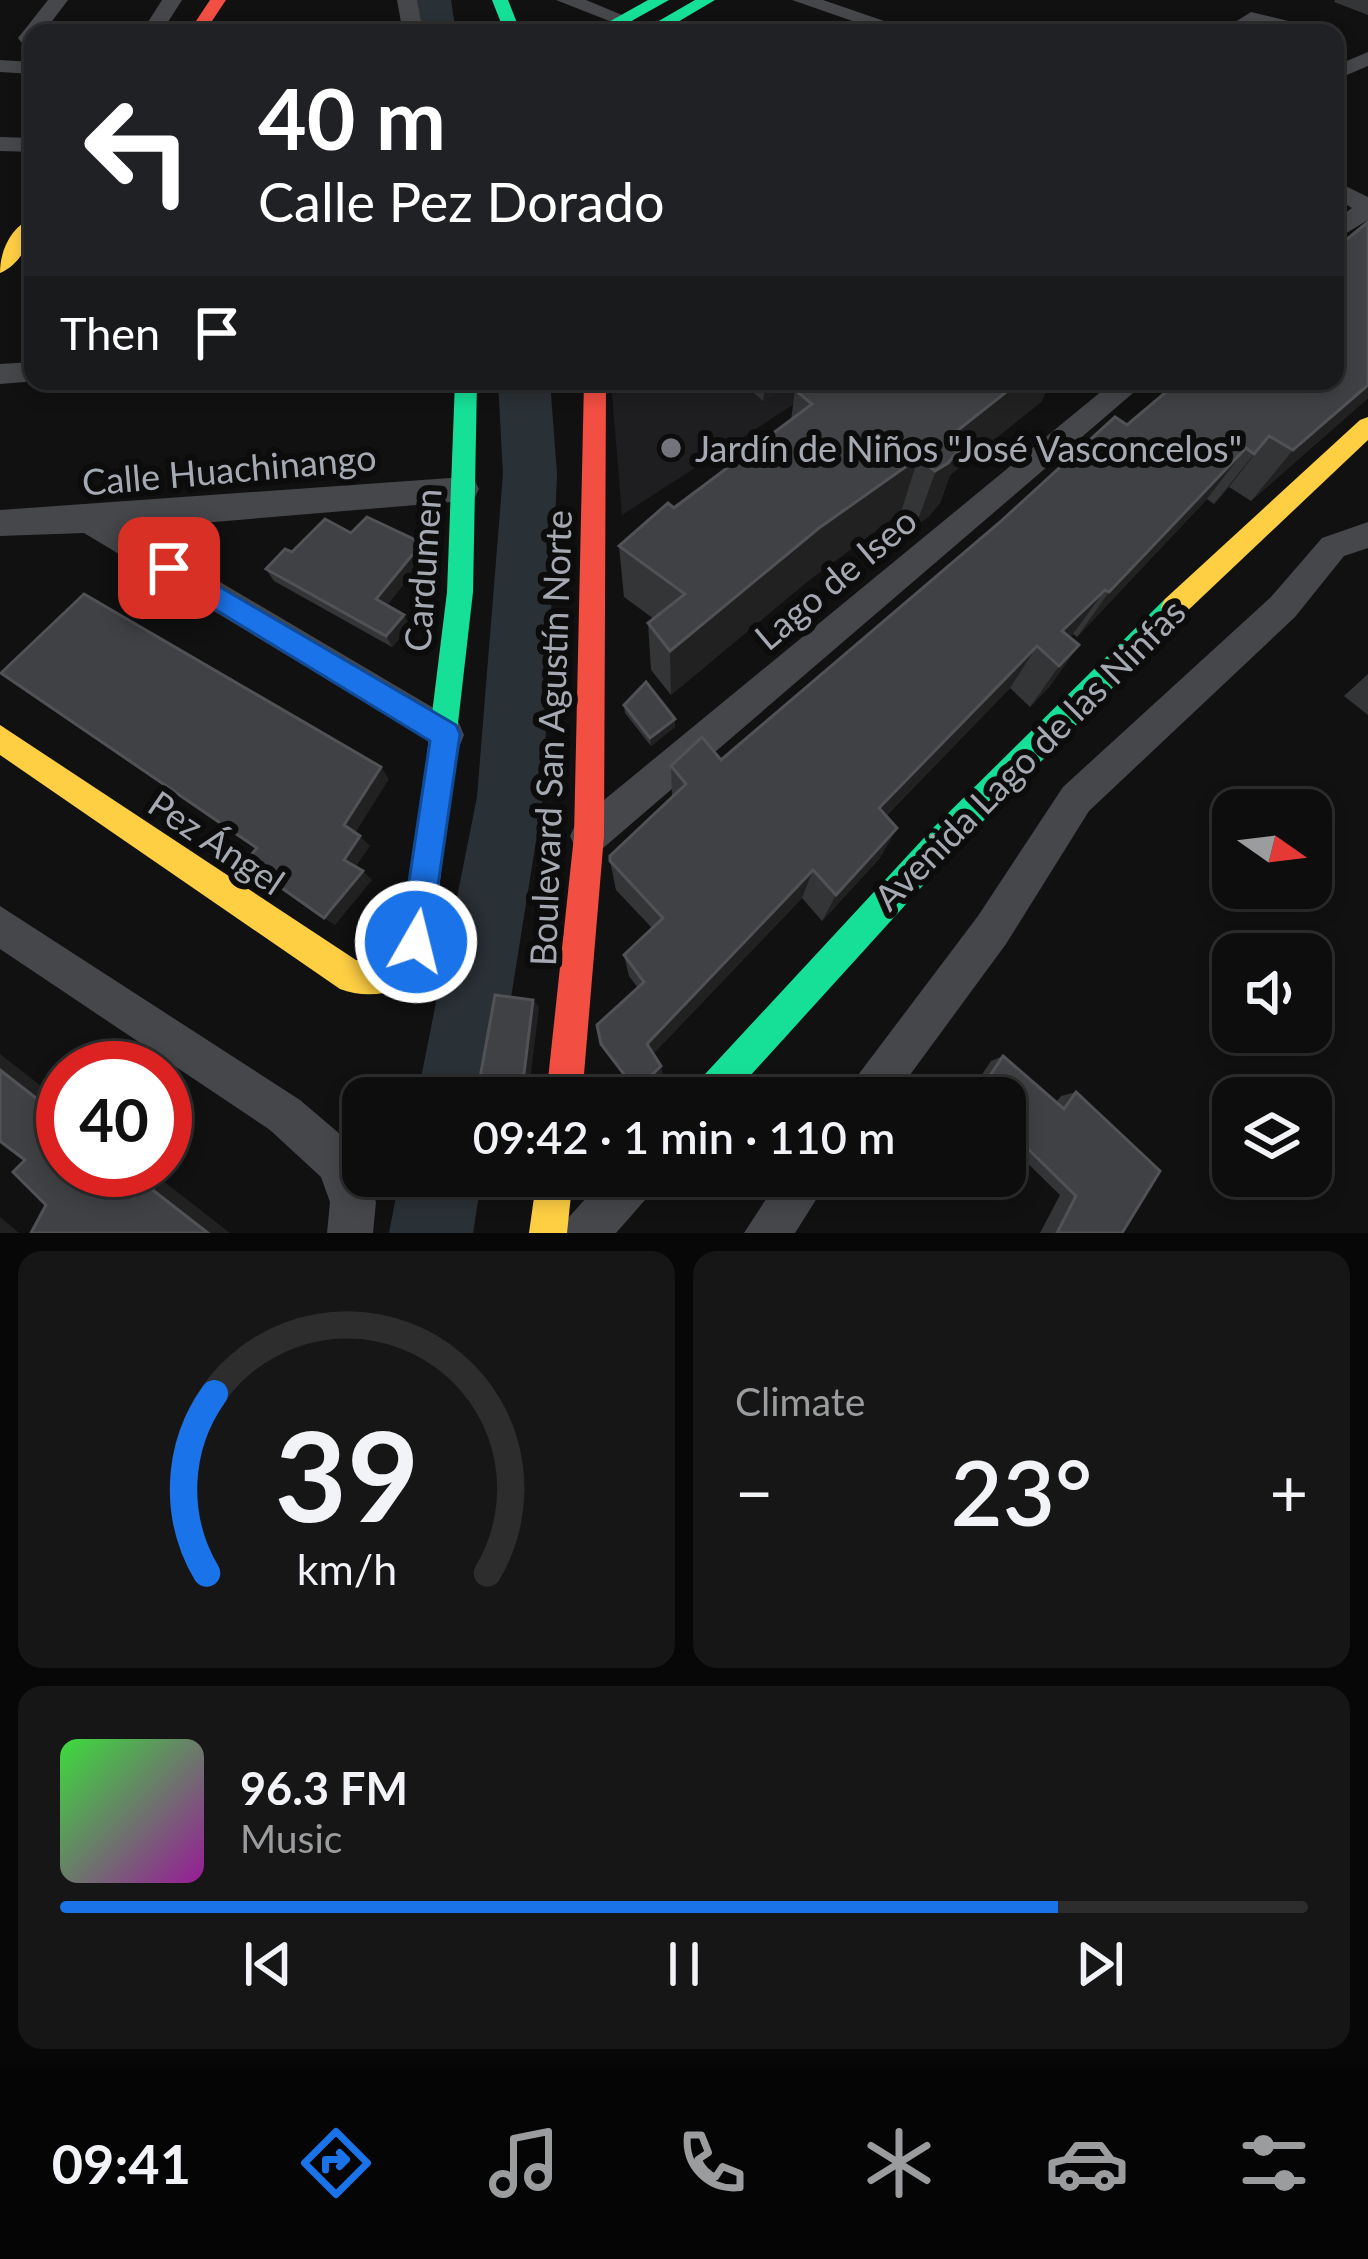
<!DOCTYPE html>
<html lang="en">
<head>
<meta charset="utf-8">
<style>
	body { margin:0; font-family:Lato,sans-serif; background:#161617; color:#f1f3f6; height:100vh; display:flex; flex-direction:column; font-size:45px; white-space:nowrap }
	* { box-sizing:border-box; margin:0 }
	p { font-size:39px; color:#9a9c9e }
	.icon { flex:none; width:66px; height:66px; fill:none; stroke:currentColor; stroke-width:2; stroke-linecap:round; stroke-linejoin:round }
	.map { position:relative; height:1233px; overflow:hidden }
	.side { display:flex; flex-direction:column; gap:18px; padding:18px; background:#070708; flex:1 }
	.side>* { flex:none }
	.top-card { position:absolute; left:24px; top:24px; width:1320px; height:366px; border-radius:24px; box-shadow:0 6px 18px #0003,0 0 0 3px #2d2d2e; background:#202124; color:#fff; overflow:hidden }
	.needle { width:78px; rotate:104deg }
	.buttons { position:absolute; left:1212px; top:789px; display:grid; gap:24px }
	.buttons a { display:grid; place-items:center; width:120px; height:120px; border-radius:24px; background:#0d0d0e; box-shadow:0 6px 18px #0003,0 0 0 3px #2d2d2e; font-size:60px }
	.speed { position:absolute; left:36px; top:1041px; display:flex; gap:24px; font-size:60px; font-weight:700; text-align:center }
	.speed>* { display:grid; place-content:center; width:156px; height:156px; border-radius:50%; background:#0d0d0e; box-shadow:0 6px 18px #0003,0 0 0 3px #2d2d2e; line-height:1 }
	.speed .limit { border:18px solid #d22; background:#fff; color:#111 }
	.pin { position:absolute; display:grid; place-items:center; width:102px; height:102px; color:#fff; margin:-51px; border-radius:24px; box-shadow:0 6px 18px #0006 }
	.me { position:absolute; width:132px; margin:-66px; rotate:8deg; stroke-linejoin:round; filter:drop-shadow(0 0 9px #0008) }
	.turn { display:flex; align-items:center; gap:42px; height:252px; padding:0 36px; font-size:54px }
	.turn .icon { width:156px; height:156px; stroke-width:2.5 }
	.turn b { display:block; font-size:84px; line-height:102px }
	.then { display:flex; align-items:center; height:114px; padding:0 36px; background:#0003; gap:24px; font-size:45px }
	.big { font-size:90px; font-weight:600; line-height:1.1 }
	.side .tile { flex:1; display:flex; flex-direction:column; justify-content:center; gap:18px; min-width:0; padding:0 42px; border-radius:24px; background:#161617 }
	.side .dial { align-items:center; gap:0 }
	.dial svg { height:312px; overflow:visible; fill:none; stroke:#2d2d2e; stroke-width:7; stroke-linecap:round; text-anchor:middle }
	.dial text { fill:#f1f3f6; stroke:none }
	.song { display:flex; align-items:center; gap:36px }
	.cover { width:144px; height:144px; border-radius:18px; background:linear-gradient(135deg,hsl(120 70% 55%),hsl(300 70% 35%)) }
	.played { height:12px; border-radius:6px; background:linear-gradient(90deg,#1a73e8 80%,#2d2d2e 80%) }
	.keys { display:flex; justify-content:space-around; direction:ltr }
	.heat { display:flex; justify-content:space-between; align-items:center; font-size:66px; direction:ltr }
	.side .tiles { flex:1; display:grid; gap:18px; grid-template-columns:1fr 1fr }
	.tile:last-child { grid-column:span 2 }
	.trip { position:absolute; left:342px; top:1077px; width:684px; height:120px; border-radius:24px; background:#0d0d0e; box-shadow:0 6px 18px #0003,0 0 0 3px #2d2d2e; font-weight:600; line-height:120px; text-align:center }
	.dock { display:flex; height:192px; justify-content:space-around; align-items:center; background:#050506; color:#9a9c9e }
	.dock .icon { width:84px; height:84px }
	.dock .on { color:#1a73e8 }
	.dock b { font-size:54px; color:#f1f3f6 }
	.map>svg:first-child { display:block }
	.built { fill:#1e1e20 }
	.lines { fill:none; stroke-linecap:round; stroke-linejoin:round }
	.river { fill:#2a3136; fill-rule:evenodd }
	.street { fill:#46474a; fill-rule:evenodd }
	.fast { fill:#16e098; fill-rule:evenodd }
	.slow { fill:#ffcf43; fill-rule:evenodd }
	.jam { fill:#f24e42; fill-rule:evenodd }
	.wall { fill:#343536 }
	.shaded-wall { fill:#212122 }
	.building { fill:#404144; stroke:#505255; stroke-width:3 }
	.route { fill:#1a73e8; stroke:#114b97; stroke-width:3 }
	.poi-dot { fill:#71747a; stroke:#0c0c0d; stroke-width:4.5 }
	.labels { text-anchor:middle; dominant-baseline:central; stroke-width:12; stroke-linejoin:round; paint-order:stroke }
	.poi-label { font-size:36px; fill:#a4a9b2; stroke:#0c0c0d; text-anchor:start }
	.street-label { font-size:36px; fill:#a4a9b2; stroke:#0c0c0d }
</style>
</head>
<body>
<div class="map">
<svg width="1368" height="1233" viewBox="0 0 1368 1233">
	<rect width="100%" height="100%" fill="#111112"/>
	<path class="built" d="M 611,381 L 830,381 L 622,515 Z"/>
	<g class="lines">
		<g class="river">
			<path d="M 415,0 L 451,0 L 456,33 L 418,33 Z"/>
			<path d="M 498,381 L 550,381 L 557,474 L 543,797 L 495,1098 L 417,1098 L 477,797 L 503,474 Z"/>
			<path d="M 400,1176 L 482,1176 L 473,1233 L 389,1233 Z"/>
		</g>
		<g class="street">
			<path d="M 48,0 L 68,0 L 43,33 L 33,33 L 33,43 L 21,42 L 18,38 Z"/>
			<path d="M 162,0 L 182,0 L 161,33 L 141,33 Z"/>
			<path d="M 397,0 L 417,0 L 423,33 L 403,33 Z"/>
			<path d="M 556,0 L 586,0 L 634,20 L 617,24 Z"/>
			<path d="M 792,0 L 823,0 L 919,33 L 887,33 Z"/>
			<path d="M 1251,12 L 1321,29 L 1324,33 L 1288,33 L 1254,25 L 1242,33 L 1218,33 Z"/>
			<path d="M 1368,52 L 1368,66 L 1335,80 L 1335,66 Z"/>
			<path d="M 0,60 L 33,62 L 33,74 L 0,72 Z"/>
			<path d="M 0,137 L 33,138 L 33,152 L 0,151 Z"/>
			<path d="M 1335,181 L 1368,197 L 1368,220 L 1335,240 L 1335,220 L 1352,208 L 1335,198 Z"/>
			<path d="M 33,362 L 37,381 L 0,384 L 0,364 Z"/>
			<path d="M 1114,381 L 1147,381 L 602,849 L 589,854 L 576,849 L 570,836 L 576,823 Z"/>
			<path d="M 464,477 L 475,481 L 479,489 L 475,497 L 464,501 L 130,529 L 459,723 L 464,735 L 459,747 L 446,751 L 84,533 L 0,536 L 0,510 Z"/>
			<path d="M 1368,522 L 1368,548 L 1344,556 L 1295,617 L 1089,811 L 1006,944 L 893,1098 L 845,1098 L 852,1083 L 978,916 L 1063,787 L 1271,597 L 1322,538 Z"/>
			<path d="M 0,906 L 300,1100 L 354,1146 L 376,1202 L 373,1233 L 327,1233 L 330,1202 L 321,1177 L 270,1130 L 0,949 Z"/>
			<path d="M 606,1176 L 658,1176 L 652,1192 L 616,1233 L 562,1233 L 569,1217 Z"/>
			<path d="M 781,1176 L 831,1176 L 795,1233 L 744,1233 Z"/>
		</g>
		<g class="fast">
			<path d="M 492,0 L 508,0 L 521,33 L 505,33 Z"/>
			<path d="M 648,0 L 669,0 L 610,33 L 589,33 Z"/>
			<path d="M 695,0 L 715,0 L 659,33 L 638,33 Z"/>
			<path d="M 455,381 L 477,381 L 473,592 L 433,942 L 410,981 L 386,994 L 374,989 L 369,977 L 374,965 L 386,957 L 402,936 L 421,803 L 447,592 Z"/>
			<path d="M 1174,596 L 1183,599 L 1187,607 L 1183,615 L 957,848 L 730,1098 L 688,1098 L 694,1086 L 935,826 L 1165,599 Z"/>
		</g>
		<g class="slow">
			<path d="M 33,217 C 33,240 21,264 0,273 C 0,250 11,227 33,217 Z"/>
			<path d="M 1368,417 L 1368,440 L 1183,615 L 1165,615 L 1161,607 L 1165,599 L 1360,420 Z"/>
			<path d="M 0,725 L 356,960 L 386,960 L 398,965 L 403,977 L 398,989 C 380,996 358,996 340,989 L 0,755 Z"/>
			<path d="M 537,1176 L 573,1176 L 567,1233 L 529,1233 Z"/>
		</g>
		<g class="jam">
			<path d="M 210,0 L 226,0 L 204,33 L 188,33 Z"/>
			<path d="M 584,381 L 606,381 L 604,836 L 582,1098 L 546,1098 L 574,836 Z"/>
		</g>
	</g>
	<g class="wall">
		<path d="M 1335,0 L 1368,0 L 1368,15 L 1334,2 Z"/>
		<path d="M 1368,222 L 1368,398 L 1251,501 L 1229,487 L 1214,504 L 1207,499 L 1077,637 L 1073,634 L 1070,637 L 1079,645 L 1049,687 L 1030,707 L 1010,688 L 886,816 L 897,828 L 879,859 L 822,921 L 802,898 L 653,1054 L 664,1077 L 640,1098 L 601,1044 L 638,988 L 629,976 L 624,955 L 652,928 L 616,890 L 610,861 L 672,796 L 671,766 L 721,760 L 1127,425 Z"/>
		<path d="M 740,381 L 794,381 L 763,401 Z"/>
		<path d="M 835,388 L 1042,401 L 950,475 L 940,503 L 928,517 L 916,525 L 901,512 L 809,580 L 671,695 L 651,670 L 648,623 L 654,619 L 624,597 L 619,546 L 791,420 L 795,390 Z"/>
		<path d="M 351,533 L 427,555 L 387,605 L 410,626 L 392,647 L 274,581 L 266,569 L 292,552 Z"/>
		<path d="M 1368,674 L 1368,715 L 1344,696 Z"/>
		<path d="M 624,705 L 675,727 L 651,746 L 625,713 Z"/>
		<path d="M 1003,1056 L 1056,1102 L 1061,1096 L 1076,1092 L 1122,1233 L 1040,1233 L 1060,1195 L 1015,1151 L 1009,1161 L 1005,1161 L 1005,1098 L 966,1098 L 991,1061 Z"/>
	</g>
	<g class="shaded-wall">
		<path d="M 766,381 L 794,381 L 763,401 Z"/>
		<path d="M 1020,381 L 1051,381 L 1042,401 L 950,475 L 940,503 L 928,517 L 916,525 L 948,438 Z"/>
		<path d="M 1368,385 L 1368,398 L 1251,501 L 1293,450 Z"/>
		<path d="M 1269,436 L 1229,487 L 1214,504 L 1254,454 Z"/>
		<path d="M 1246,448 L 1207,499 L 1077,637 L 1109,592 Z"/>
		<path d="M 918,458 L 901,512 L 809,580 L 671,695 L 670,651 L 819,528 Z"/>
		<path d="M 422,543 L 427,555 L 382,611 L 376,599 Z"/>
		<path d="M 1105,590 L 1073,634 L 1050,657 L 1062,631 Z"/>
		<path d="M 404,615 L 410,626 L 392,647 L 386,636 Z"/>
		<path d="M 1079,645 L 1049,687 L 1030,707 L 1059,666 Z"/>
		<path d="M 1037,646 L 1010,688 L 862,840 L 879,808 Z"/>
		<path d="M 675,719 L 675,727 L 651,746 L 650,738 Z"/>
		<path d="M 381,767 L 389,779 L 354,835 L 344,825 Z"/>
		<path d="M 897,828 L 879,859 L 822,921 L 836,895 Z"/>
		<path d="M 360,836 L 370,846 L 354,869 L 344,860 Z"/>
		<path d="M 813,870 L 802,898 L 650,1057 L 647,1044 Z"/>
		<path d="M 363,871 L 372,880 L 335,925 L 324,918 Z"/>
		<path d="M 533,1000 L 539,1007 L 528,1098 L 521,1098 Z"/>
		<path d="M 0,1054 L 63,1103 L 63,1119 L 0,1070 Z"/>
		<path d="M 661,1066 L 664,1077 L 640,1098 L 636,1090 Z"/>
		<path d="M 127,1170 L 149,1170 L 230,1233 L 208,1233 Z"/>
		<path d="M 0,1217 L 19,1233 L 0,1233 Z"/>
	</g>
	<g class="building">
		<path d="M 1368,222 L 1368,385 L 1293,450 L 1269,436 L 1254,454 L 1246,448 L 1109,592 L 1105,590 L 1062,631 L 1079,645 L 1059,666 L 1037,646 L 879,808 L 897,828 L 836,895 L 813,870 L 647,1044 L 661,1066 L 636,1090 L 601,1044 L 597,1025 L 644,982 L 624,955 L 663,918 L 610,861 L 610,856 L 686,784 L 671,766 L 702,737 L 721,760 L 999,523 L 1115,417 L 1127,425 L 1179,381 L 1335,381 L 1335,249 Z"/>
		<path d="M 809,381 L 825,381 L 835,388 L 845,381 L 1020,381 L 948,438 L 961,448 L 948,463 L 935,471 L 918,458 L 819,528 L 670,651 L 648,623 L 685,594 L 619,546 L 668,503 L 674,508 L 812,404 L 795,390 Z"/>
		<path d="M 367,517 L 422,543 L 376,599 L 404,615 L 386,636 L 266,569 L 285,549 L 292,552 L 325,519 L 351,533 Z"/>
		<path d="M 84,594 L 381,767 L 344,825 L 360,836 L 344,860 L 363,871 L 324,918 L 245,862 L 257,848 L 1,673 Z"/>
		<path d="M 646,682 L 675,719 L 650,738 L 624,705 Z"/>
		<path d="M 495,995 L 533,1000 L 521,1098 L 478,1089 Z"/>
		<path d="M 1003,1056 L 1064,1109 L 1076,1092 L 1160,1171 L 1122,1233 L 1057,1233 L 1076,1196 L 1021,1142 L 1009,1161 L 1005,1157 L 1005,1098 L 975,1098 Z"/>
		<path d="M 0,1070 L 63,1119 L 63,1170 L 127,1170 L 208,1233 L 31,1233 L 46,1205 L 13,1172 L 25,1160 L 0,1141 Z"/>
	</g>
	<path class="route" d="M 169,557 L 456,725 L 460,734 L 428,954 L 416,959 L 405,954 L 400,942 L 430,741 L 159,575 L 155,568 L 159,560 Z"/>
	<circle class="poi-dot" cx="671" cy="448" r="12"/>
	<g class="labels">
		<g class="poi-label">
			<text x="695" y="448">Jardín de Niños "José Vasconcelos"</text>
		</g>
		<g class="street-label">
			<text transform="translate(229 469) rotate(-5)">Calle Huachinango</text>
			<text transform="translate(422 570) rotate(-86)">Cardumen</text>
			<text transform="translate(835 578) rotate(-40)">Lago de Iseo</text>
			<text transform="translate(550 738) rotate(-88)">Boulevard San Agustín Norte</text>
			<text transform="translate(1029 754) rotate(-45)">Avenida Lago de las Ninfas</text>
			<text transform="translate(217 842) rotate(34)">Pez Ángel</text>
		</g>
	</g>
</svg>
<div class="buttons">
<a><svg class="needle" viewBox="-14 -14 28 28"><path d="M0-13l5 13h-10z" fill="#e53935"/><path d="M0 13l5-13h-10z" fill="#9a9c9e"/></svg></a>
<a><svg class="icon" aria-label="sound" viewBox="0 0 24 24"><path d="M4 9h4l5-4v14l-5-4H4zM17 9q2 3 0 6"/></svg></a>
<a><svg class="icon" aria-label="layers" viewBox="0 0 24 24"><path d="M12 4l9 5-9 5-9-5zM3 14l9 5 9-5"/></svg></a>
</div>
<div class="speed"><div class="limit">40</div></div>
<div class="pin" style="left:169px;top:568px;background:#d93025"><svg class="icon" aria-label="arrive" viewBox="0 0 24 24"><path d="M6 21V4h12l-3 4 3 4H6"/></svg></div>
<svg class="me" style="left:416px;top:942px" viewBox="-20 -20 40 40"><circle r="17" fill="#1a73e8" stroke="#fff" stroke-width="3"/><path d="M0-11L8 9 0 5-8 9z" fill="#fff"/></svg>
<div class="trip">09:42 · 1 min · 110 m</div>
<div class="top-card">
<div class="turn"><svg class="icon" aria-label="left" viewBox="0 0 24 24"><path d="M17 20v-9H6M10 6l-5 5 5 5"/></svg><div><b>40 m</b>Calle Pez Dorado</div></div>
<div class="then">Then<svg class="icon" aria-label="arrive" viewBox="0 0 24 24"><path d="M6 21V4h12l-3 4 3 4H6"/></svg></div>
</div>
</div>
<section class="side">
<div class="tiles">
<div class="tile dial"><svg viewBox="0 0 100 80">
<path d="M14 69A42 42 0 1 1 86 69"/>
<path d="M14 69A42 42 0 0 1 16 23" stroke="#1a73e8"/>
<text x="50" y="56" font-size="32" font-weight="700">39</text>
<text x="50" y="72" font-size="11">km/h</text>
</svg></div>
<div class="tile"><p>Climate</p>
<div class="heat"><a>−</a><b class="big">23°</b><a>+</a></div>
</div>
<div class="tile">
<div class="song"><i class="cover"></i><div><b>96.3 FM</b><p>Music</p></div></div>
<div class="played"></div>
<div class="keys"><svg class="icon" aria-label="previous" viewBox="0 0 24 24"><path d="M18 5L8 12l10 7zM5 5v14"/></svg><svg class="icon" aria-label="pause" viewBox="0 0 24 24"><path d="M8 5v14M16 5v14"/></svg><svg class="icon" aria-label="next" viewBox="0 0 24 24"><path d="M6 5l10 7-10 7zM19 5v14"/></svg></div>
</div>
</div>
</section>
<nav class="dock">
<b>09:41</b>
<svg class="icon on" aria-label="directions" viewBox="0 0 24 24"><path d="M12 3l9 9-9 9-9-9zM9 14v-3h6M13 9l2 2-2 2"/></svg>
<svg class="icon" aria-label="music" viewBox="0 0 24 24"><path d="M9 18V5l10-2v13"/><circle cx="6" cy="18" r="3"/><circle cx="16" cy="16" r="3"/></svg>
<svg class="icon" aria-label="phone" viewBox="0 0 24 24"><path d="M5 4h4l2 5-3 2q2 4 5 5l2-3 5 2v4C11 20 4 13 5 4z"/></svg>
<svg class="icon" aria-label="climate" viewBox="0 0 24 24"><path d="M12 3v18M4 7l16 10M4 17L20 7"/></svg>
<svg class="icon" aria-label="car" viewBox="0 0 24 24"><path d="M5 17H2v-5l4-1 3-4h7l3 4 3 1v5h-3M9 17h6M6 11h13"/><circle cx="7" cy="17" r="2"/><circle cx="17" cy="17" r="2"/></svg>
<svg class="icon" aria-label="filters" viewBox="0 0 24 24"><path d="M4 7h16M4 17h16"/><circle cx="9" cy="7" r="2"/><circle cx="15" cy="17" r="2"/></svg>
</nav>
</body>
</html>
